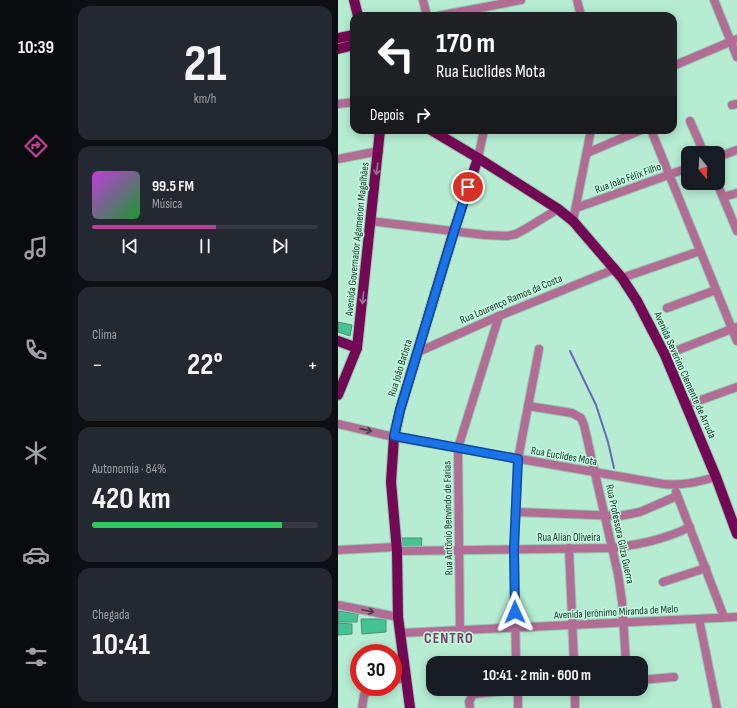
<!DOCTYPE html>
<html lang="pt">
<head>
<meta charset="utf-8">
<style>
	body { margin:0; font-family:"Sofia Sans Condensed",sans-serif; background:#242831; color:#f1f3f6; height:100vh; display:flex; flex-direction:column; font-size:15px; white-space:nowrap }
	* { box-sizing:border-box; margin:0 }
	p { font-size:13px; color:#9ea1a6 }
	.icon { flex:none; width:22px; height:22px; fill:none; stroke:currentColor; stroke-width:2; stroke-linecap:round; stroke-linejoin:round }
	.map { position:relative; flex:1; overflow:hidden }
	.drawer { display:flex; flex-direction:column; gap:6px; padding:6px; background:#0d0f14; width:266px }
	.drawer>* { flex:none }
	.top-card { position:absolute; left:12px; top:12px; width:327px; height:122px; border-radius:12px; box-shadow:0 2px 10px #0003; background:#202124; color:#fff; overflow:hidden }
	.needle { width:26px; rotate:162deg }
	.fabs { position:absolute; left:343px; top:146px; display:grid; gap:8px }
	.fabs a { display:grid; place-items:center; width:44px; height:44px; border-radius:8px; background:#171b24; box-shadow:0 2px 10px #0003; font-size:20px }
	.speed { position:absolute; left:12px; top:644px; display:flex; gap:8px; font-size:20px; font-weight:700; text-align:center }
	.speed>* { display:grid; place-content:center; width:52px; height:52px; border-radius:50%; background:#171b24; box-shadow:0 2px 10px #0003; line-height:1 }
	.speed .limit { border:6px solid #d22; background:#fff; color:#111 }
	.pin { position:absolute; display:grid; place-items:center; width:34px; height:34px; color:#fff; margin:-17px; border:2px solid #fff; border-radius:50%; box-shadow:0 1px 4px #0007 }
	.me { position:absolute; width:44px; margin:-22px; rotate:359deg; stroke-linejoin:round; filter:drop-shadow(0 0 3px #0008) }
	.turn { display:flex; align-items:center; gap:14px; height:84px; padding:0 20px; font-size:18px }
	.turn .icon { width:52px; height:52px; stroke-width:2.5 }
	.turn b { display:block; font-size:28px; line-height:34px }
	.then { display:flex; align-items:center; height:38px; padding:0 20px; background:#0003; gap:8px; font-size:15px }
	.big { font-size:30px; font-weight:700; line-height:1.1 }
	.drawer .card { flex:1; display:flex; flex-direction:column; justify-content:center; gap:6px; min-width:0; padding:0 14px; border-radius:12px; background:#242831 }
	.drawer .dial { align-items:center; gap:0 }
	.dial b { font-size:52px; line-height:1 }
	.song { display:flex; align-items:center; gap:12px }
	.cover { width:48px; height:48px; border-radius:6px; background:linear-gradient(135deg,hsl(290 70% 55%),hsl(130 70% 35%)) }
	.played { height:4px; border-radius:2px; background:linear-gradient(90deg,#bc4091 55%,#363941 55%) }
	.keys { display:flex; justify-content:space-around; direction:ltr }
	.heat { display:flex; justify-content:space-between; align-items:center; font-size:22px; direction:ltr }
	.charge { height:6px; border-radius:3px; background:linear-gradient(90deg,#34c759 84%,#363941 0) }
	.trip { position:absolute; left:88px; top:656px; width:222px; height:40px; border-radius:12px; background:#171b24; box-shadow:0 2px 10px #0003; font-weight:700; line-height:40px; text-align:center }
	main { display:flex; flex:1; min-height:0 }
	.tab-bar { display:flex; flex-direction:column; width:72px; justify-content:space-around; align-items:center; background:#090b0e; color:#9ea1a6 }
	.tab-bar .icon { width:28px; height:28px }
	.tab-bar .active { color:#bc4091 }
	.tab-bar b { font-size:18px; color:#f1f3f6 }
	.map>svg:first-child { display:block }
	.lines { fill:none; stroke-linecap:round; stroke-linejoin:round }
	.stream { stroke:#696ab7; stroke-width:2 }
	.building { fill:#45c394; stroke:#568a73 }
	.minor-casing { stroke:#96c7b0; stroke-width:10 }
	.major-casing { stroke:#96c7b0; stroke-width:12 }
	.minor { stroke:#b26d95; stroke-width:8 }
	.major { stroke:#730954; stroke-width:10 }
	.oneway { stroke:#977593 }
	.oneway2 { stroke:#414043 }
	.route-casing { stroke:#114b97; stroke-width:10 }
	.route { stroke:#1a73e8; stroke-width:7 }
	.labels { text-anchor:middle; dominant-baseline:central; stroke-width:3; stroke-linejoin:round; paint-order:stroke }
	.street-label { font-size:11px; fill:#1b3128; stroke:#c2fadf }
	.district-label { font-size:15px; font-weight:bold; letter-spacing:1px; fill:#793b61; stroke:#c2fadf }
</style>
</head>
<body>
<main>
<nav class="tab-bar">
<b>10:39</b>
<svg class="icon active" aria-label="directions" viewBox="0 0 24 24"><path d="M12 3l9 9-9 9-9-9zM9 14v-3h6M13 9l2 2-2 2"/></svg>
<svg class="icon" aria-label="music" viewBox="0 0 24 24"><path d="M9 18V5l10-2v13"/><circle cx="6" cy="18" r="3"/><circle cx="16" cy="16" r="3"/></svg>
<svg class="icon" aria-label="phone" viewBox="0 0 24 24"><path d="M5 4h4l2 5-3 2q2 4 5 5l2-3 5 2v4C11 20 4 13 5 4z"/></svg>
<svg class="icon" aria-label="climate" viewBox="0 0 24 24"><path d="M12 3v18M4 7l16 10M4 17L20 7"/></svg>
<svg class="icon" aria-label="car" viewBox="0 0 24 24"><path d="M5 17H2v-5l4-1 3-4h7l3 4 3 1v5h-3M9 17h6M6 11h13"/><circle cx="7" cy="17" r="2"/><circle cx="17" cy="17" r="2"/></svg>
<svg class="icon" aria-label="filters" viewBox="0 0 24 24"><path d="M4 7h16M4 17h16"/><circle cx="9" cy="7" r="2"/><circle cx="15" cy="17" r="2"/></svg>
</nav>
<section class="drawer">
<div class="card dial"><b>21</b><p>km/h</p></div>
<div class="card">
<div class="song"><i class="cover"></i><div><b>99.5 FM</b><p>Música</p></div></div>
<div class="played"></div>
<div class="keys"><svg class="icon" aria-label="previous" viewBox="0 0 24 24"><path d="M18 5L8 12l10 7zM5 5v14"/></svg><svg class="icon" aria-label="pause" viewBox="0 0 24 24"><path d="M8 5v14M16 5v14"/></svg><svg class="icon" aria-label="next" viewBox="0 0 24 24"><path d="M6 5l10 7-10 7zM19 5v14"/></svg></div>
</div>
<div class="card"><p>Clima</p>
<div class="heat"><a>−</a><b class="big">22°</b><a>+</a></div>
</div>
<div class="card"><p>Autonomia · 84%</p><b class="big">420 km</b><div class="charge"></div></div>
<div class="card"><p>Chegada</p><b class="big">10:41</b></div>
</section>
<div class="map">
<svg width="399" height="708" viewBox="0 0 399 708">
	<rect width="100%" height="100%" fill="#b5ecd2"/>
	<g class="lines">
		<path class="stream" d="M 232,351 L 258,405 L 270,442 L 276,468"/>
	</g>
	<g class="building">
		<path d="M 0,322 L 14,325 L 12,336 L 0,332 Z"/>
		<path d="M 62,538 L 84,538 L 83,550 L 61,550 Z"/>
		<path d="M 0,611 L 20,614 L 19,622 L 0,622 Z"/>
		<path d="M 23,619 L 48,619 L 48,632 L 24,634 Z"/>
		<path d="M 0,623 L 14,624 L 14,634 L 0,635 Z"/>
	</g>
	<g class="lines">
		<defs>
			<g id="minor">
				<path d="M 85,0 L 89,16"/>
				<path d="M 239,0 L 243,16"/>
				<path d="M 376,0 L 399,57"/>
				<path d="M 100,16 L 183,0"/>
				<path d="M 335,66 L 399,39"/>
				<path d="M 0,104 L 16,102"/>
				<path d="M 394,105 L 399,104"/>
				<path d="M 352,121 L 366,153"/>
				<path d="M 313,130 L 399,341"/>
				<path d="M 249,153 L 303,130"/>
				<path d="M 380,157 L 399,150"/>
				<path d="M 140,158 L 146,130"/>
				<path d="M 0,159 L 41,151"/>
				<path d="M 379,183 L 399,231"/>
				<path d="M 385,197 L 399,193"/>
				<path d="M 238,208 L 350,168"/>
				<path d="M 32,221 L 147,235 L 169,236 L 178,234 L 189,228 L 220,209"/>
				<path d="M 235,221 L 253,130"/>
				<path d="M 284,278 L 362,251"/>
				<path d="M 329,308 L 378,290"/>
				<path d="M 80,352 L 161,316 L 277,269"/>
				<path d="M 327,355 L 399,327"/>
				<path d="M 349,405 L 399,387"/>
				<path d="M 190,406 L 234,413 L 243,418 L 246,425 L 280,574 L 284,601 L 288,663"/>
				<path d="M 0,424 L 56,437 L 325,484 C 343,486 360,482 378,477"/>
				<path d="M 338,492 L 386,617"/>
				<path d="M 178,512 L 282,516 L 302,512 L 339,496"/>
				<path d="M 231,548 L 236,663"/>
				<path d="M 0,550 L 58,547"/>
				<path d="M 59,551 L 275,548 C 303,544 325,540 352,527"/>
				<path d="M 325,582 L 368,568"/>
				<path d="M 0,605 L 60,617"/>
				<path d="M 361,619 L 379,708"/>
				<path d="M 122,631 L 120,448 L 161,316"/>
				<path d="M 63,633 L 399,617"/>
				<path d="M 178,663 L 176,549 L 180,459 L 201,349"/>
				<path d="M 55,680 L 68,678"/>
				<path d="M 303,680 L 336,677"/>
				<path d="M 180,689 L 180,708"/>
				<path d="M 24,708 L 26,695 L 34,687"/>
				<path d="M 132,708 L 131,702 L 135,694 L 187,689"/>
				<path d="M 237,708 L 237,689"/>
			</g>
			<g id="major">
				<path d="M 16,0 L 20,16"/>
				<path d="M 0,38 L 16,35"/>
				<path d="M 0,49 L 16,45"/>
				<path d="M 93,130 L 140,158 L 220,209 L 235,221 L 284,278 L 299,301 L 327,355 L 378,477 L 399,534"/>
				<path d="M 0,341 L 19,348"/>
				<path d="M 0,395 L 19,348 L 42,130"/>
				<path d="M 72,708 L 60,617 L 59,551 L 53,482 L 56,437 L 62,410 L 116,231 L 140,158"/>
			</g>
		</defs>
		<use href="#minor" class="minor-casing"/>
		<use href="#major" class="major-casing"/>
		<use href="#minor" class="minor"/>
		<use href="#major" class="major"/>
	</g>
	<defs><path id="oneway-shaft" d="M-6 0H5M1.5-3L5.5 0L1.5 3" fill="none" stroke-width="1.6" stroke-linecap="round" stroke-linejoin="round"/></defs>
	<g class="oneway">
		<use href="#oneway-shaft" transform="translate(39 169) rotate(98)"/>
		<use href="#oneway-shaft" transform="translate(25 298) rotate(96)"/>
	</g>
	<g class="oneway2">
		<use href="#oneway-shaft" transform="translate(28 430) rotate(13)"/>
		<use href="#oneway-shaft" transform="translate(30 611) rotate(12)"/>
	</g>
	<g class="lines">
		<defs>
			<path id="route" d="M 130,187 L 107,261 L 62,410 L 56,436 L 180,459 L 176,549 L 177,612"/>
		</defs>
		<use href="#route" class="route-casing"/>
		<use href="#route" class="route"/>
	</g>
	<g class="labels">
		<g class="street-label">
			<text transform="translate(290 178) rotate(-20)">Rua João Félix Filho</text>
			<text transform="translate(19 239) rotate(-84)">Avenida Governador Agamenon Magalhães</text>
			<text transform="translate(173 299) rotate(-23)">Rua Lourenço Ramos da Costa</text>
			<text transform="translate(62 368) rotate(-73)">Rua João Batista</text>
			<text transform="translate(347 375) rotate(66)">Avenida Severino Clemente de Arruda</text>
			<text transform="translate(226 456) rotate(10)">Rua Euclides Mota</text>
			<text transform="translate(110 518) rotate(-91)">Rua Antônio Benvindo de Farias</text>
			<text transform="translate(282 534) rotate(78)">Rua Professora Gilza Guerra</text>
			<text x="231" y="537">Rua Alian Oliveira</text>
			<text transform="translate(278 612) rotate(-3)">Avenida Jerônimo Miranda de Melo</text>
		</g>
		<g class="district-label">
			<text x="111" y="638">CENTRO</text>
		</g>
	</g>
</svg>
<div class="fabs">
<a><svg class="needle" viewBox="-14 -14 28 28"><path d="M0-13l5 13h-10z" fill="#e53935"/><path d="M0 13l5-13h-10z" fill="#9ea1a6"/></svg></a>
</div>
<div class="speed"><div class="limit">30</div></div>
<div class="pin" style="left:130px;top:187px;background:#d93025"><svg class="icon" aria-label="arrive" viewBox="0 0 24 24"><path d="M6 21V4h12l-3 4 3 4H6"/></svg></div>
<svg class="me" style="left:177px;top:612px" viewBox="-20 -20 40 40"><path d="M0-17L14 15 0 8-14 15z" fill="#1a73e8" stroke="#fff" stroke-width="4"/></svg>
<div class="trip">10:41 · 2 min · 600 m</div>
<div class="top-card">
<div class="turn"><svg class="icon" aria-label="left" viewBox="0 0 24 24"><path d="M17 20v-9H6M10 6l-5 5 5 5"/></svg><div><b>170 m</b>Rua Euclides Mota</div></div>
<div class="then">Depois<svg class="icon" aria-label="right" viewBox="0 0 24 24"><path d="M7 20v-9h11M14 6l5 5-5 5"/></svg></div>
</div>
</div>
</main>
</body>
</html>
